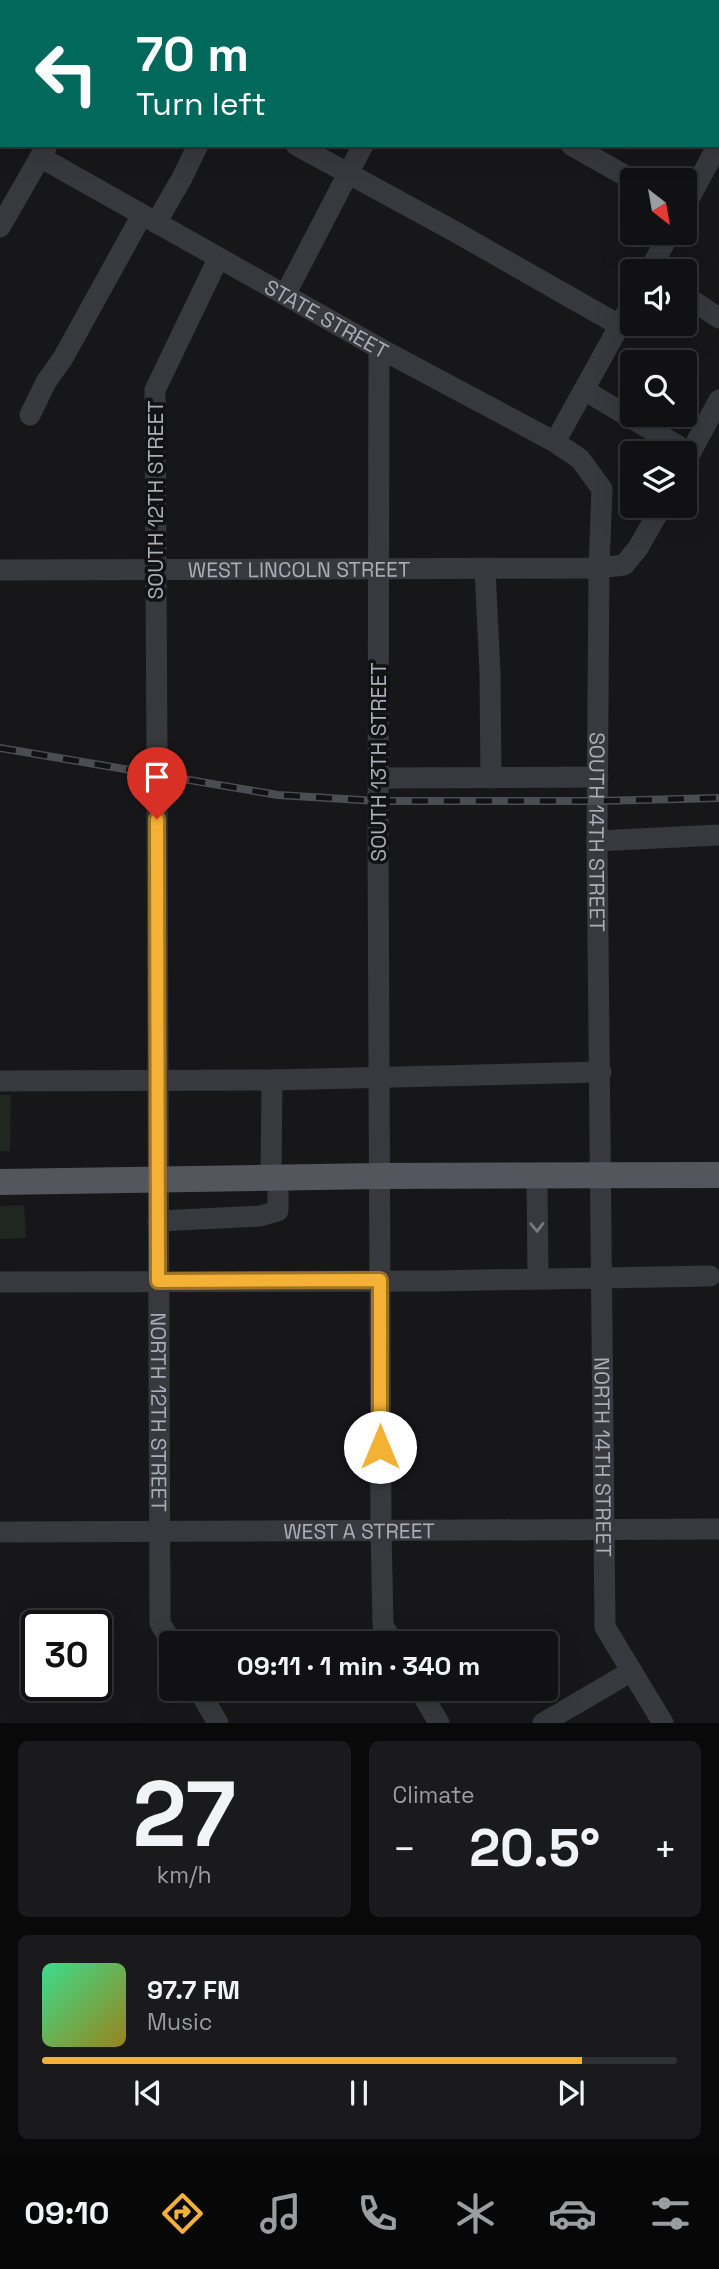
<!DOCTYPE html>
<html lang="en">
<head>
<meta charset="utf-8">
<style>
	body { margin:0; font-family:"Space Grotesk",sans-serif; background:#1a1a1c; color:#f1f3f6; height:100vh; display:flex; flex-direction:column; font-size:26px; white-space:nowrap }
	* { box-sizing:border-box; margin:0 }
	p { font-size:23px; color:#9c9da0 }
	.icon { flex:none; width:38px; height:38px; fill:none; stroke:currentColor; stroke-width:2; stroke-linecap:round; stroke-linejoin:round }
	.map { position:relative; height:1723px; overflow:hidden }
	.drawer { display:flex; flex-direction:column; gap:18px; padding:18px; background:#09090a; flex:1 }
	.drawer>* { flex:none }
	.banner { position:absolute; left:0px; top:0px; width:719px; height:147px; box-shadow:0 7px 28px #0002,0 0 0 2px #303133; background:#00695c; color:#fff; overflow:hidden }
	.needle { width:46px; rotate:149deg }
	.buttons { position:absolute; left:620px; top:168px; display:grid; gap:14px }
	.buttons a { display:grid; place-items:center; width:77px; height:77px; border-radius:7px; background:#111113; box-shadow:0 7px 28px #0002,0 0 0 2px #303133; font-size:35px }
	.speed { position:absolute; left:21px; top:1610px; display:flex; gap:14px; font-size:35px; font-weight:700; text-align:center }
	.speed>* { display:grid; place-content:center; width:91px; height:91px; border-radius:50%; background:#111113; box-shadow:0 7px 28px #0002,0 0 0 2px #303133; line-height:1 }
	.speed .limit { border:4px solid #111; border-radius:10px; background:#fff; color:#111 }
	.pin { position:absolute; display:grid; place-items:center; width:60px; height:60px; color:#fff; margin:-72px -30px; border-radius:50% 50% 50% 0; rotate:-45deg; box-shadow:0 0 7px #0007 }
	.pin .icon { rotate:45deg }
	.me { position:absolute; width:77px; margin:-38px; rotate:0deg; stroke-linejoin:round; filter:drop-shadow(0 0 5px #0008) }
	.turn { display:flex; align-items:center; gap:24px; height:147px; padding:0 21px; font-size:32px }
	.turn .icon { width:91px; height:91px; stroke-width:2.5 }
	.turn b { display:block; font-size:49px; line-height:60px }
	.big { font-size:52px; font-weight:800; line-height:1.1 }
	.drawer .widget { flex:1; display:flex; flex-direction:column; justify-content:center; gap:10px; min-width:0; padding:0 24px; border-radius:10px; background:#1a1a1c }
	.drawer .dial { align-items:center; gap:0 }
	.dial b { font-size:91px; line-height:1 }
	.song { display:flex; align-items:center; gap:21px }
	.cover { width:84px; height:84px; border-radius:10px; background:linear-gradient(135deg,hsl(150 70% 55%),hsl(50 70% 35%)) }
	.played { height:7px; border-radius:4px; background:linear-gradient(90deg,#f3b136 85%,#303133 85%) }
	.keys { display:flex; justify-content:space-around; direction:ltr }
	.heat { display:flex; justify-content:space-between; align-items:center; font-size:38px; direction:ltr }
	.drawer .tiles { flex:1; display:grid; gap:18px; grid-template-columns:1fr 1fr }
	.widget:last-child { grid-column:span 2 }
	.trip { position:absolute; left:159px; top:1631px; width:399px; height:70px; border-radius:7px; background:#111113; box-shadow:0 7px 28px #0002,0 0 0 2px #303133; font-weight:800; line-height:70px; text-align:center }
	.tab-bar { display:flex; height:112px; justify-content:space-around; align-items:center; background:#070708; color:#9c9da0 }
	.tab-bar .icon { width:49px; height:49px }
	.tab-bar .selected { color:#f3b136 }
	.tab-bar b { font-size:32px; color:#f1f3f6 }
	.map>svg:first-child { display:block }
	.green { fill:#1f2720 }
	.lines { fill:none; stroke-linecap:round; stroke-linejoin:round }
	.minor { stroke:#38393e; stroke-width:21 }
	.major { stroke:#54565d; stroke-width:26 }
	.rail-casing { stroke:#4b4d53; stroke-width:8 }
	.rail { stroke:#121214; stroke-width:5; stroke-dasharray:16; stroke-linecap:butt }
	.oneway { stroke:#767982 }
	.route-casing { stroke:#9e7323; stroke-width:18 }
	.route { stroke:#f3b136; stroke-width:12 }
	.labels { text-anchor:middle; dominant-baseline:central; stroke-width:7; stroke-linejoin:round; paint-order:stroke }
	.street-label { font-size:21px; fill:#a9aeb9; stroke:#121214 }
</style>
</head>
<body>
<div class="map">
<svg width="719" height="1723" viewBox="0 0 719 1723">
	<rect width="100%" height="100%" fill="#171719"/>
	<g class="green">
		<path d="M 0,1095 L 11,1095 L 10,1151 L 0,1151 Z"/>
		<path d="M 24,1205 L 26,1238 L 0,1239 L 0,1206 Z"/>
	</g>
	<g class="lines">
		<g class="minor">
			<path d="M 312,0 L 315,2"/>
			<path d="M 550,0 L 554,2"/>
			<path d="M 125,2 L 125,0"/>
			<path d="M 439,2 L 440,0"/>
			<path d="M 718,94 L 719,95"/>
			<path d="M 296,145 L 452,230 L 619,325"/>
			<path d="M 571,145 L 633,180"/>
			<path id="s1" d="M 40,157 L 379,348 L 555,442 L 580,459 L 602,489 L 599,568 L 597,841 L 605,1627 L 663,1723"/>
			<path d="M 684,208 L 719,143"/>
			<path d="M 156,223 L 182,178 L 198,145"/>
			<path d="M 0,227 L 46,147"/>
			<path d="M 649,271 L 670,233"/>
			<path d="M 285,295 L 363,145"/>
			<path d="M 684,295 L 719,318"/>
			<path d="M 379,348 L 378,835 L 381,1530 L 383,1625 L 393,1643"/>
			<path d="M 584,390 L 690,453"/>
			<path d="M 30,415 L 46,382 L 63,358 L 142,215"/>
			<path d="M 555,442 L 632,303"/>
			<path d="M 685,463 L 719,400"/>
			<path d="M 485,569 L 490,673 L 491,778"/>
			<path id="s2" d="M 0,570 L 599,568 L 624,565 L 638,548 L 662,506"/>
			<path d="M 157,756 L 155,390 L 218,259"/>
			<path d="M 378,778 L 598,777"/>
			<path id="s3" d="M 157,800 L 160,1623 L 172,1643"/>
			<path d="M 597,841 L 719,835"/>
			<path d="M 0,1081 L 272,1080 L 601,1072"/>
			<path d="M 537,1176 L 538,1278"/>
			<path d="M 271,1178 L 272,1080"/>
			<path d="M 158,1221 L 260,1216 L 278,1211 L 278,1177"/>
			<path d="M 0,1282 L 434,1281 L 710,1276"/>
			<path id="s4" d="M 0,1532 L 719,1529"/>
			<path d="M 198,1689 L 218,1723"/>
			<path d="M 419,1689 L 439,1723"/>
			<path d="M 543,1723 L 632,1671"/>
		</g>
		<path class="major" d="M 0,1182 L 379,1176 L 719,1175"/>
		<defs>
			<path id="rail" d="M 0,748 L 278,795 L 378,801 L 598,801 L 719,798"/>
		</defs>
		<use href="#rail" class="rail-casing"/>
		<use href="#rail" class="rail"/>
	</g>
	<defs><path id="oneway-chevron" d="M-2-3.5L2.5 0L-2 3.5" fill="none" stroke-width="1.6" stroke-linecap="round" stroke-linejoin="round" transform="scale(1.75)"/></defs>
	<use class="oneway" href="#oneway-chevron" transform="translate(537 1227) rotate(89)"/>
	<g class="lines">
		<defs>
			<path id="route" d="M 157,819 L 158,1281 L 380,1280 L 380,1447"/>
		</defs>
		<use href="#route" class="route-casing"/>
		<use href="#route" class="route"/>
	</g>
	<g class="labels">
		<g class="street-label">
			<text stroke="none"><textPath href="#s1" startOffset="329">STATE STREET</textPath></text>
			<text transform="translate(155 500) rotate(-90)">SOUTH 12TH STREET</text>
			<text stroke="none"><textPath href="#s2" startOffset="299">WEST LINCOLN STREET</textPath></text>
			<text transform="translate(378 762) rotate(-90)">SOUTH 13TH STREET</text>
			<text stroke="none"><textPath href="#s1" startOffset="999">SOUTH 14TH STREET</textPath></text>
			<text stroke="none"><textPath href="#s3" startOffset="612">NORTH 12TH STREET</textPath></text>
			<text stroke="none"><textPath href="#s1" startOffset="1624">NORTH 14TH STREET</textPath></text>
			<text stroke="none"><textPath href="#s4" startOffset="359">WEST A STREET</textPath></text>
		</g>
	</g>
</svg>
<div class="buttons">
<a><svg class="needle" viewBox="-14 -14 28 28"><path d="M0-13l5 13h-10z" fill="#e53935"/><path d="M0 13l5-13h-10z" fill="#9c9da0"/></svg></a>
<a><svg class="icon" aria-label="sound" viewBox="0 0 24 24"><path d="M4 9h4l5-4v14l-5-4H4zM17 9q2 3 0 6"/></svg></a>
<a><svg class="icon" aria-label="search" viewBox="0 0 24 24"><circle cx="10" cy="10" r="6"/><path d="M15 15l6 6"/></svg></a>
<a><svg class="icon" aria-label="layers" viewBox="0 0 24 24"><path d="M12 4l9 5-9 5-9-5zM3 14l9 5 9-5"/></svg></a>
</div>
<div class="speed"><div class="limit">30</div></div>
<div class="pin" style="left:157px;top:819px;background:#d93025"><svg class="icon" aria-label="arrive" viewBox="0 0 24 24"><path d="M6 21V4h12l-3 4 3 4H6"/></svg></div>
<svg class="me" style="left:380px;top:1447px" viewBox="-20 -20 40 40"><circle r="19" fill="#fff"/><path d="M0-13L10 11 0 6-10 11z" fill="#f3b136"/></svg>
<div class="trip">09:11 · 1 min · 340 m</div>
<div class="banner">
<div class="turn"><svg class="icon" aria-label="left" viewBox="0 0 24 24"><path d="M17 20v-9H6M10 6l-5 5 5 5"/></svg><div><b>70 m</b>Turn left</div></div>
</div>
</div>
<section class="drawer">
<div class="tiles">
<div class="widget dial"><b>27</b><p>km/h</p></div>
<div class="widget"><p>Climate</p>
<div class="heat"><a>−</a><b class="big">20.5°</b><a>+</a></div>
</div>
<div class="widget">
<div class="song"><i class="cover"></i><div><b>97.7 FM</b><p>Music</p></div></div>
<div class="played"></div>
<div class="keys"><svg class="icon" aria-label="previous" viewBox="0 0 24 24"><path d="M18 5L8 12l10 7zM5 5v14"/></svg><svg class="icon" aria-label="pause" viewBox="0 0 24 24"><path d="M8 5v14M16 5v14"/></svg><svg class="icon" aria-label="next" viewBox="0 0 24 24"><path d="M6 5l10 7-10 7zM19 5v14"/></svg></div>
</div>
</div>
</section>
<nav class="tab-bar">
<b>09:10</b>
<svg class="icon selected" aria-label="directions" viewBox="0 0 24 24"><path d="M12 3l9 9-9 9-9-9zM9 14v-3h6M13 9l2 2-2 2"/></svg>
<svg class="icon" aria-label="music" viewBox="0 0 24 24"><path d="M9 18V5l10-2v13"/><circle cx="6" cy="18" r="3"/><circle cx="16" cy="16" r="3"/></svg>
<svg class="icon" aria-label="phone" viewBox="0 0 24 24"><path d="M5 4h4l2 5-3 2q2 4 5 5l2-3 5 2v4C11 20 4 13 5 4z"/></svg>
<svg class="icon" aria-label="climate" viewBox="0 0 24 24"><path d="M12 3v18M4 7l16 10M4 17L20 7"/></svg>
<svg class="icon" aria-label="car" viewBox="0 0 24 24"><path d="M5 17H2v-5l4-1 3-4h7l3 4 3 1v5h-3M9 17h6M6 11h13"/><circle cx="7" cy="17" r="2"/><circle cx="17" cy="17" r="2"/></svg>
<svg class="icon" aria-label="filters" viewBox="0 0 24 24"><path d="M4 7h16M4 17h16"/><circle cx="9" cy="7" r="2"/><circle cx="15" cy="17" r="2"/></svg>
</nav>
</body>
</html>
